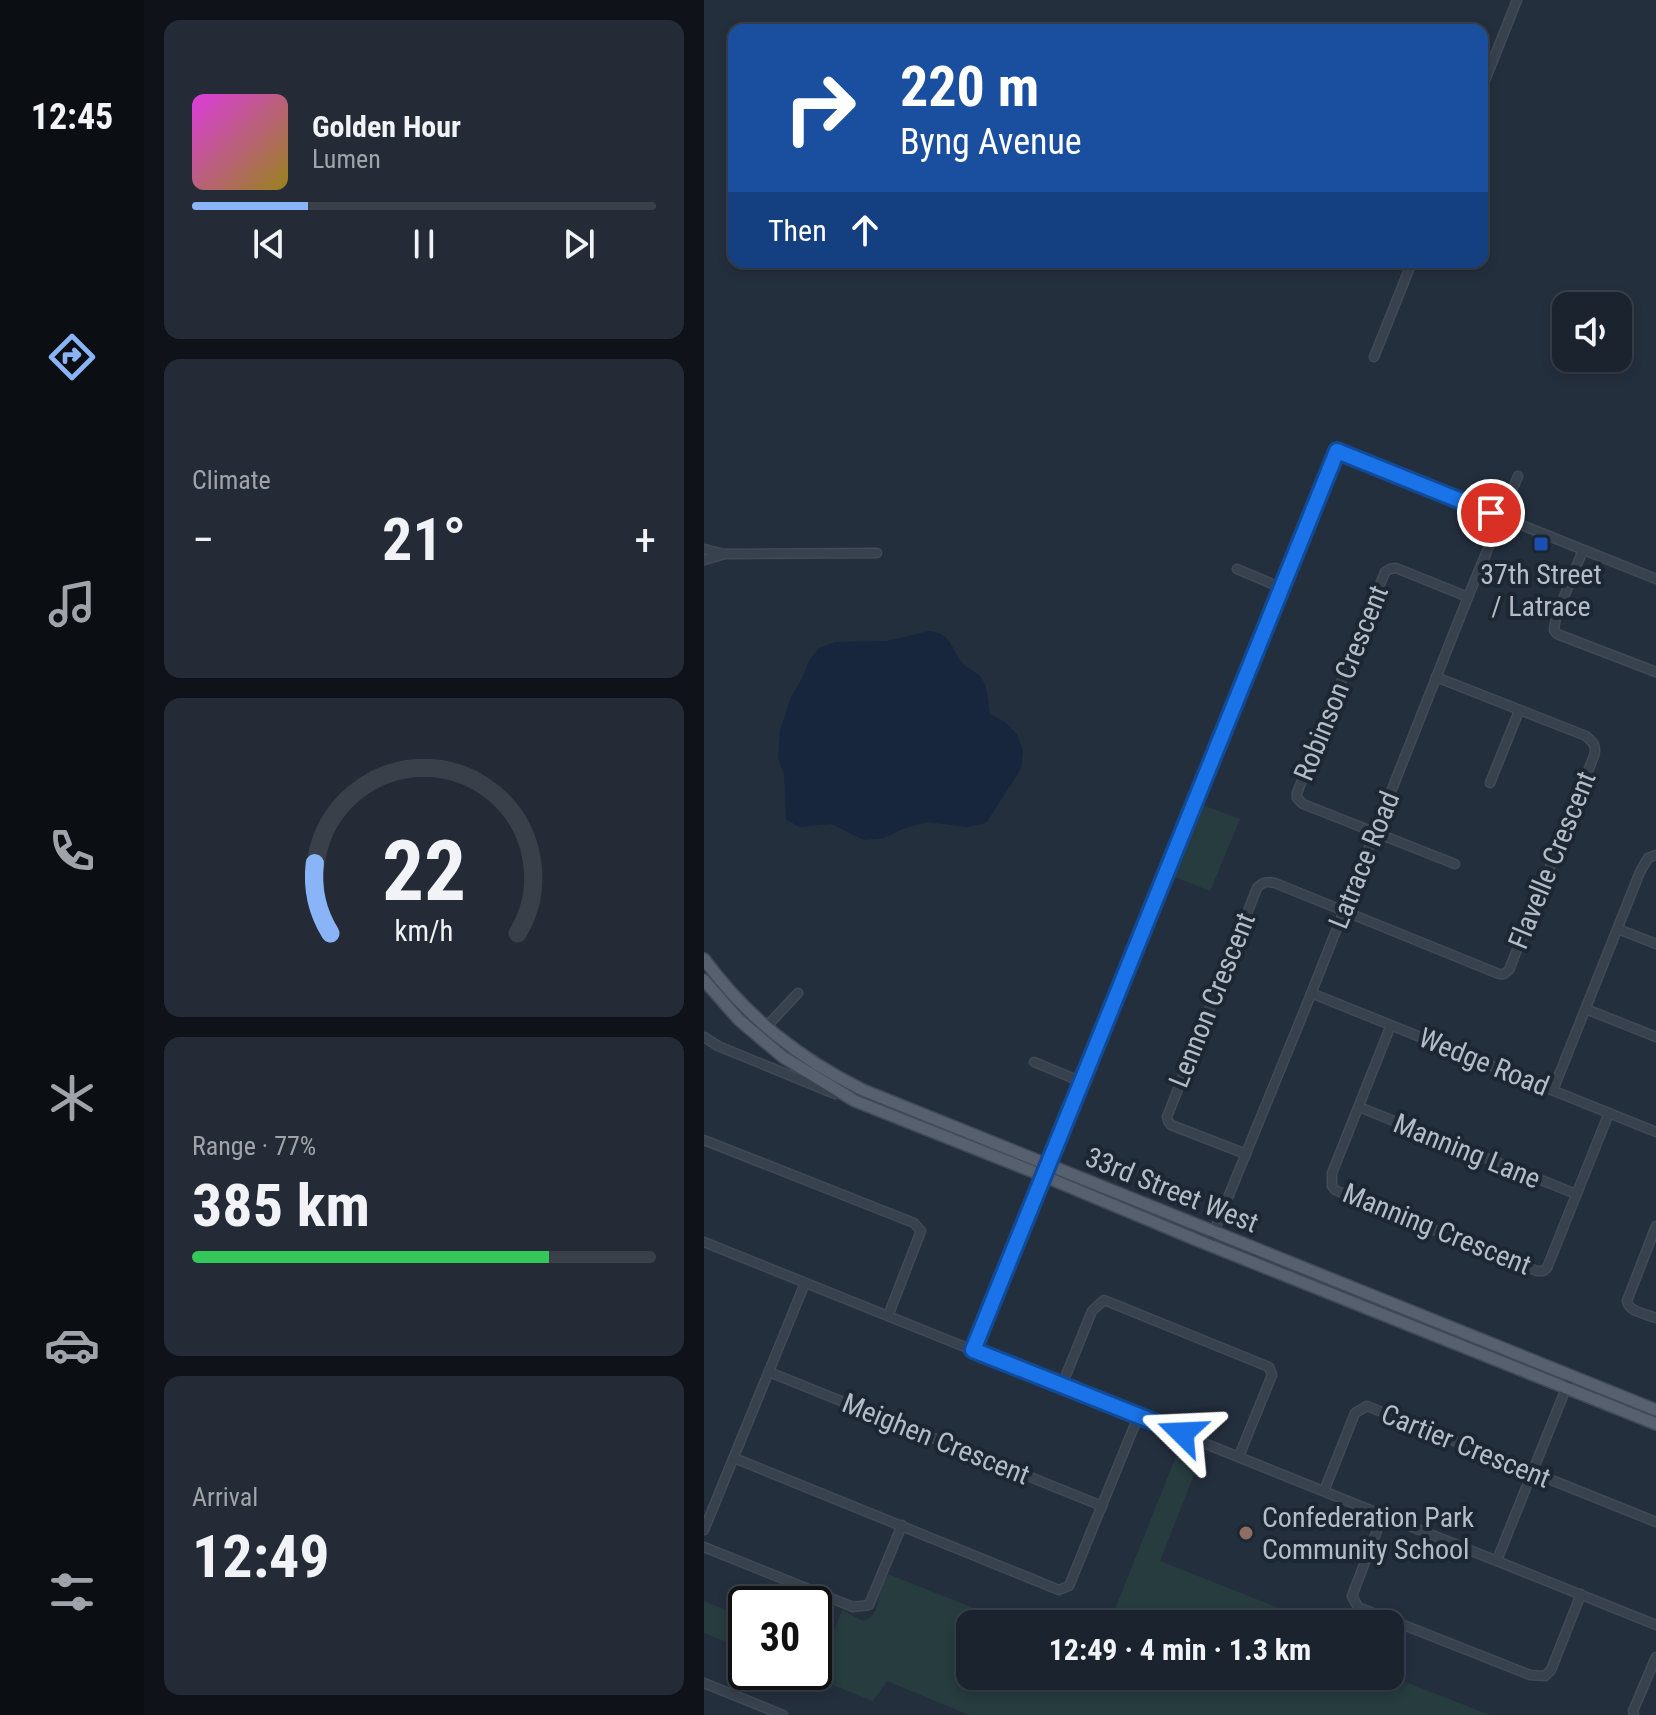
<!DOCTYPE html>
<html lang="en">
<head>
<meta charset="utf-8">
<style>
	body { margin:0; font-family:"Roboto Condensed",sans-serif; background:#242b36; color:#f1f3f6; height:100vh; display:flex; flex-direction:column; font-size:30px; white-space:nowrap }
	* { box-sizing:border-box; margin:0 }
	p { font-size:26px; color:#a0a4aa }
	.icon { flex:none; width:44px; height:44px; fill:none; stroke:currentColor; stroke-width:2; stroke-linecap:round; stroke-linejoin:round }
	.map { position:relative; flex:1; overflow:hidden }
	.panel { display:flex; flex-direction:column; gap:20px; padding:20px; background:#0f1319; width:560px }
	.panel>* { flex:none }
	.banner { position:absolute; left:24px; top:24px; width:760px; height:244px; border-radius:16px; box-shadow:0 4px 12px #0003,0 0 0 2px #39404a; background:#1a4fa0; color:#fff; overflow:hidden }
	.controls { position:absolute; left:848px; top:292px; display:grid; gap:16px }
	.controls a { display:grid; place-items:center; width:80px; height:80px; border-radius:16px; background:#1b232e; box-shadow:0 4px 12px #0003,0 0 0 2px #39404a; font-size:40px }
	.speed { position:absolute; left:24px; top:1586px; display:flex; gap:16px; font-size:40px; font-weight:700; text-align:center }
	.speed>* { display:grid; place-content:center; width:104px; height:104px; border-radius:50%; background:#1b232e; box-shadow:0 4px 12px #0003,0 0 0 2px #39404a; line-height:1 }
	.speed .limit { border:4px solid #111; border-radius:12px; background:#fff; color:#111 }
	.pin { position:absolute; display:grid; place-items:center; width:68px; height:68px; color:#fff; margin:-34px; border:4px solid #fff; border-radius:50%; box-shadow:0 2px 8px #0007 }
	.me { position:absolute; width:88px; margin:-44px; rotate:291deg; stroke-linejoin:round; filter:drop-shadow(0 0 6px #0008) }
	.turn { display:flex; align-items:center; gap:28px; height:168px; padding:0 40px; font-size:36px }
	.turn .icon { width:104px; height:104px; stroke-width:2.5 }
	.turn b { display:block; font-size:56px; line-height:68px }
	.then { display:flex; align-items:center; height:76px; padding:0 40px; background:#0003; gap:16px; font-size:30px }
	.big { font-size:60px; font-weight:700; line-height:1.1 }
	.panel .card { flex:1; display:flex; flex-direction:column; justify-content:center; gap:12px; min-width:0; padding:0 28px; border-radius:16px; background:#242b36 }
	.panel .dial { align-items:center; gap:0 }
	.dial svg { height:208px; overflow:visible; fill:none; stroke:#39404a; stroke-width:7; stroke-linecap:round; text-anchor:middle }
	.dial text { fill:#f1f3f6; stroke:none }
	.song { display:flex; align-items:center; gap:24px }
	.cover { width:96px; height:96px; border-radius:12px; background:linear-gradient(135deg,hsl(300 70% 55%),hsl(50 70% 35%)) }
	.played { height:8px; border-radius:4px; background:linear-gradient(90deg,#8ab4f8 25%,#39404a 25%) }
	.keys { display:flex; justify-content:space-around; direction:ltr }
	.heat { display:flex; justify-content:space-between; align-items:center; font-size:44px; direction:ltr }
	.charge { height:12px; border-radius:6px; background:linear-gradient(90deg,#34c759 77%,#39404a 0) }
	.trip { position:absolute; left:252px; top:1610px; width:448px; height:80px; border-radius:16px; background:#1b232e; box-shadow:0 4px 12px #0003,0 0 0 2px #39404a; font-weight:700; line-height:80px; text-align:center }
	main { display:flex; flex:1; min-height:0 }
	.tab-bar { display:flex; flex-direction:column; width:144px; justify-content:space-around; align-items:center; background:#0b0e12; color:#a0a4aa }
	.tab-bar .icon { width:56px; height:56px }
	.tab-bar .active { color:#8ab4f8 }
	.tab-bar b { font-size:36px; color:#f1f3f6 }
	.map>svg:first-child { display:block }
	.green { fill:#263c3f }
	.water { fill:#17263c }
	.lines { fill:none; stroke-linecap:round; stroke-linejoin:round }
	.minor-casing { stroke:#414a57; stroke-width:11 }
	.major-casing { stroke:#414a57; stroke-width:14 }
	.minor { stroke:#38414e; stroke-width:8 }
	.major { stroke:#56606e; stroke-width:11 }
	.route-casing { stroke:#114b97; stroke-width:20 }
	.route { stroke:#1a73e8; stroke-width:14 }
	.transit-dot { fill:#1a4fb4; stroke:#1d2633; stroke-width:3 }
	.education-dot { fill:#8d6e63; stroke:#1d2633; stroke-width:3 }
	.labels { text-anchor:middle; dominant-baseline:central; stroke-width:8; stroke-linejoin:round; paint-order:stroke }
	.poi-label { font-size:28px; fill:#b4bcc9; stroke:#1d2633 }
	.street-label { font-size:28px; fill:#b4bcc9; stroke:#1d2633 }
</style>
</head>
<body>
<main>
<nav class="tab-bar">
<b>12:45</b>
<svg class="icon active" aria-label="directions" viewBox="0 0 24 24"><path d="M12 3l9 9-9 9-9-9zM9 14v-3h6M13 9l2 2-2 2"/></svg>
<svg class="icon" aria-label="music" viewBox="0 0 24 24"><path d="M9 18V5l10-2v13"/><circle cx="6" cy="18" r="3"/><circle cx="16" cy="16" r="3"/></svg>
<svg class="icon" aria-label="phone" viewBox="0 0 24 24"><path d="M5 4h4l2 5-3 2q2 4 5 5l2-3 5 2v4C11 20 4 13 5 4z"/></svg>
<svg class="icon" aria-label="climate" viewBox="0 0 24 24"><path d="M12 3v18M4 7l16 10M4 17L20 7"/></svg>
<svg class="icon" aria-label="car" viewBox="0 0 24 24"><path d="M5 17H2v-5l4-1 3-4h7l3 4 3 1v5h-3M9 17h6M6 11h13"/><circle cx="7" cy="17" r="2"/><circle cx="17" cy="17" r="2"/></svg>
<svg class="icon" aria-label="filters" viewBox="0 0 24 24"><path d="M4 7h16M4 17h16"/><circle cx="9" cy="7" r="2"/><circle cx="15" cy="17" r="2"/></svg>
</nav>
<section class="panel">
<div class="card">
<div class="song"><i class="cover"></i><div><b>Golden Hour</b><p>Lumen</p></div></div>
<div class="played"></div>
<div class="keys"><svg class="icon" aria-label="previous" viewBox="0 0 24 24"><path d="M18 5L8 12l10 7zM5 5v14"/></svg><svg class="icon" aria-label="pause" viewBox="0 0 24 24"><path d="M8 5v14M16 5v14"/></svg><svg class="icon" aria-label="next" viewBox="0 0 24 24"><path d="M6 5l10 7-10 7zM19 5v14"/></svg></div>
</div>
<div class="card"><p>Climate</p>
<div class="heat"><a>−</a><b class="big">21°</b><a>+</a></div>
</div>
<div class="card dial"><svg viewBox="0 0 100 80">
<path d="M14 69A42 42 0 1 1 86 69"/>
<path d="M14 69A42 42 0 0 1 8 42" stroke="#8ab4f8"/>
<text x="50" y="56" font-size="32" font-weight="700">22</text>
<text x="50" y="72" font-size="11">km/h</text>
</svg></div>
<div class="card"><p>Range · 77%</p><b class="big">385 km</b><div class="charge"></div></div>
<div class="card"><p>Arrival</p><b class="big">12:49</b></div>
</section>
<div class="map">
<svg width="952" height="1715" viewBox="0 0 952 1715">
	<rect width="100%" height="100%" fill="#242f3e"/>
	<g class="green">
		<path d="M 496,804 L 536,819 L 506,891 L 468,876 Z"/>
		<path d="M 477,1444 L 499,1452 L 456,1561 L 585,1612 L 580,1624 L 405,1624 Z"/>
		<path d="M 184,1574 L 310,1624 L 266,1624 L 266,1676 L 686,1676 L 786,1715 L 265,1715 L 183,1681 L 169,1701 L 96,1672 L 110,1672 L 110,1646 L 123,1650 L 138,1610 L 159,1621 C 173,1616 173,1607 176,1594 C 178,1587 181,1581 184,1574 Z"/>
		<path d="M 0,1601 L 42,1618 L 42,1650 L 0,1633 Z"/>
	</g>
	<path class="water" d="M 225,631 C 249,633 246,649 260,665 C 265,669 272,672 276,676 C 284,686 284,702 286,714 L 301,722 L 313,734 L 319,750 L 317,769 L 282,823 L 263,827 L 223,822 L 199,829 L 180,838 L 160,840 L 127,824 L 95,827 L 82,819 L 80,775 L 74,758 L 76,730 L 87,697 L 98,678 L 105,661 L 115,648 L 131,642 L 183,641 Z"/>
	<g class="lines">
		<defs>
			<g id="minor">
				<path d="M 778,88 L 813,0"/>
				<path d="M 670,357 L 708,262"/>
				<path d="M 0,549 L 20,554"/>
				<path d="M 879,550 L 852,617 L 850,630 L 853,634 L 952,672"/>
				<path d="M 0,560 L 21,554 L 173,553"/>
				<path d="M 533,569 L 578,588"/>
				<path d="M 786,783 L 815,711"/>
				<path d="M 751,864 L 599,804 L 593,798 L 593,793 L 681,572 L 686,569 L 692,568 L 764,597"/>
				<path d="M 914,929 L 952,944"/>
				<path d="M 607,993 L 952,1132"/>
				<path d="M 882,1009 L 952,1037"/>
				<path d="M 687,1025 L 628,1173 L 628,1186 L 631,1190 L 833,1271 L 839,1271 L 843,1268 L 905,1113"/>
				<path d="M 62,1027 L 94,993"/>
				<path d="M 0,1037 L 14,1046 L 131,1094"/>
				<path d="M 330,1062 L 378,1082"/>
				<path d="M 849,1090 L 936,872 L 944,858 L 952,855"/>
				<path d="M 655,1107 L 872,1194"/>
				<path d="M 0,1140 L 210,1223 L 217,1231 L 184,1316"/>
				<path d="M 542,1154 L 467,1125 L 464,1121 L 463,1117 L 553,888 C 558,882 563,881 571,883 L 795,974 L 800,974 L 805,970 L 890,756 C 893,746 889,742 882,736 L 732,677"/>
				<path d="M 952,1226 L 923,1301 C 925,1312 942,1314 952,1318"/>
				<path d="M 0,1242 L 952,1625"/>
				<path d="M 505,1244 L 603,1004 L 764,597 L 814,476"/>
				<path d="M 269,1350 L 633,451 L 952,579"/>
				<path d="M 65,1372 L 398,1506"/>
				<path d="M 358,1385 L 388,1311 L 400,1300 L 565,1367 L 568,1375 L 535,1456"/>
				<path d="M 30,1458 L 355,1590 L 365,1586 L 434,1417"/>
				<path d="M 620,1491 L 651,1413 L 663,1406 L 952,1522"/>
				<path d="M 679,1515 L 648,1596 L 654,1607 L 826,1675 L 841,1676 L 847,1670 L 877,1594"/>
				<path d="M 0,1530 L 101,1283"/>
				<path d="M 0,1547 L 149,1607 L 165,1605 L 198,1525"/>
				<path d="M 793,1560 L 867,1376"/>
				<path d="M 0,1683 L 79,1715"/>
				<path d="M 930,1715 L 929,1711 L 952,1657"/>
			</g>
			<g id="major">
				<path d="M 0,959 C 43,1017 94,1058 159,1090 L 952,1410"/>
				<path d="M 0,980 L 35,1020 L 79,1057 L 151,1101 L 330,1172 L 495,1241 L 952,1424"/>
			</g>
		</defs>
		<use href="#minor" class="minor-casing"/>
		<use href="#major" class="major-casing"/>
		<use href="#minor" class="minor"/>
		<use href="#major" class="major"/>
	</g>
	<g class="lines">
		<defs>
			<path id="route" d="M 478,1433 L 269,1350 L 633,451 L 787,513"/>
		</defs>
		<use href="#route" class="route-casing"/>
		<use href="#route" class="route"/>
	</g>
	<rect class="transit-dot" x="829" y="536" width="16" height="16" rx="4"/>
	<circle class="education-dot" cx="542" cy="1533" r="8"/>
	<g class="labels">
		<g class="poi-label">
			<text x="837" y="574">37th Street<tspan x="837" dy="32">/ Latrace</tspan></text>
			<text x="558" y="1517" text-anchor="start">Confederation Park<tspan x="558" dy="32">Community School</tspan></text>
		</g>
		<g class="street-label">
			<text transform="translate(637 683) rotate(-68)">Robinson Crescent</text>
			<text transform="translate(660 860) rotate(-68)">Latrace Road</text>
			<text transform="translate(848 860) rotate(-68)">Flavelle Crescent</text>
			<text transform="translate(508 1000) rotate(-68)">Lennon Crescent</text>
			<text transform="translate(780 1062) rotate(22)">Wedge Road</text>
			<text transform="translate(763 1151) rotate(22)">Manning Lane</text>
			<text transform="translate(468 1190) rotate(22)">33rd Street West</text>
			<text transform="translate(733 1229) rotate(22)">Manning Crescent</text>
			<text transform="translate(232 1439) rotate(22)">Meighen Crescent</text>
			<text transform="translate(762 1446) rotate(22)">Cartier Crescent</text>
		</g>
	</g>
</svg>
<div class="controls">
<a><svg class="icon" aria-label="sound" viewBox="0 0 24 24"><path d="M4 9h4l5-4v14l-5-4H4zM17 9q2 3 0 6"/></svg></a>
</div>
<div class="speed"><div class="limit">30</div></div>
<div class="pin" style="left:787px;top:513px;background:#d93025"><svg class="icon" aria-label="arrive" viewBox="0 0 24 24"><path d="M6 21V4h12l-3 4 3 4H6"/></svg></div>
<svg class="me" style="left:478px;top:1433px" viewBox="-20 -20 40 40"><path d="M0-17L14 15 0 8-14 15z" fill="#1a73e8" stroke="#fff" stroke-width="4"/></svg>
<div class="trip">12:49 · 4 min · 1.3 km</div>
<div class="banner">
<div class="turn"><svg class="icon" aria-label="right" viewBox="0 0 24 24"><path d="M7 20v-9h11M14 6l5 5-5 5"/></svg><div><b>220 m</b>Byng Avenue</div></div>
<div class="then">Then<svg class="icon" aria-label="ahead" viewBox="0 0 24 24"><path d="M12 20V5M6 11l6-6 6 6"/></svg></div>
</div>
</div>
</main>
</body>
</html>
